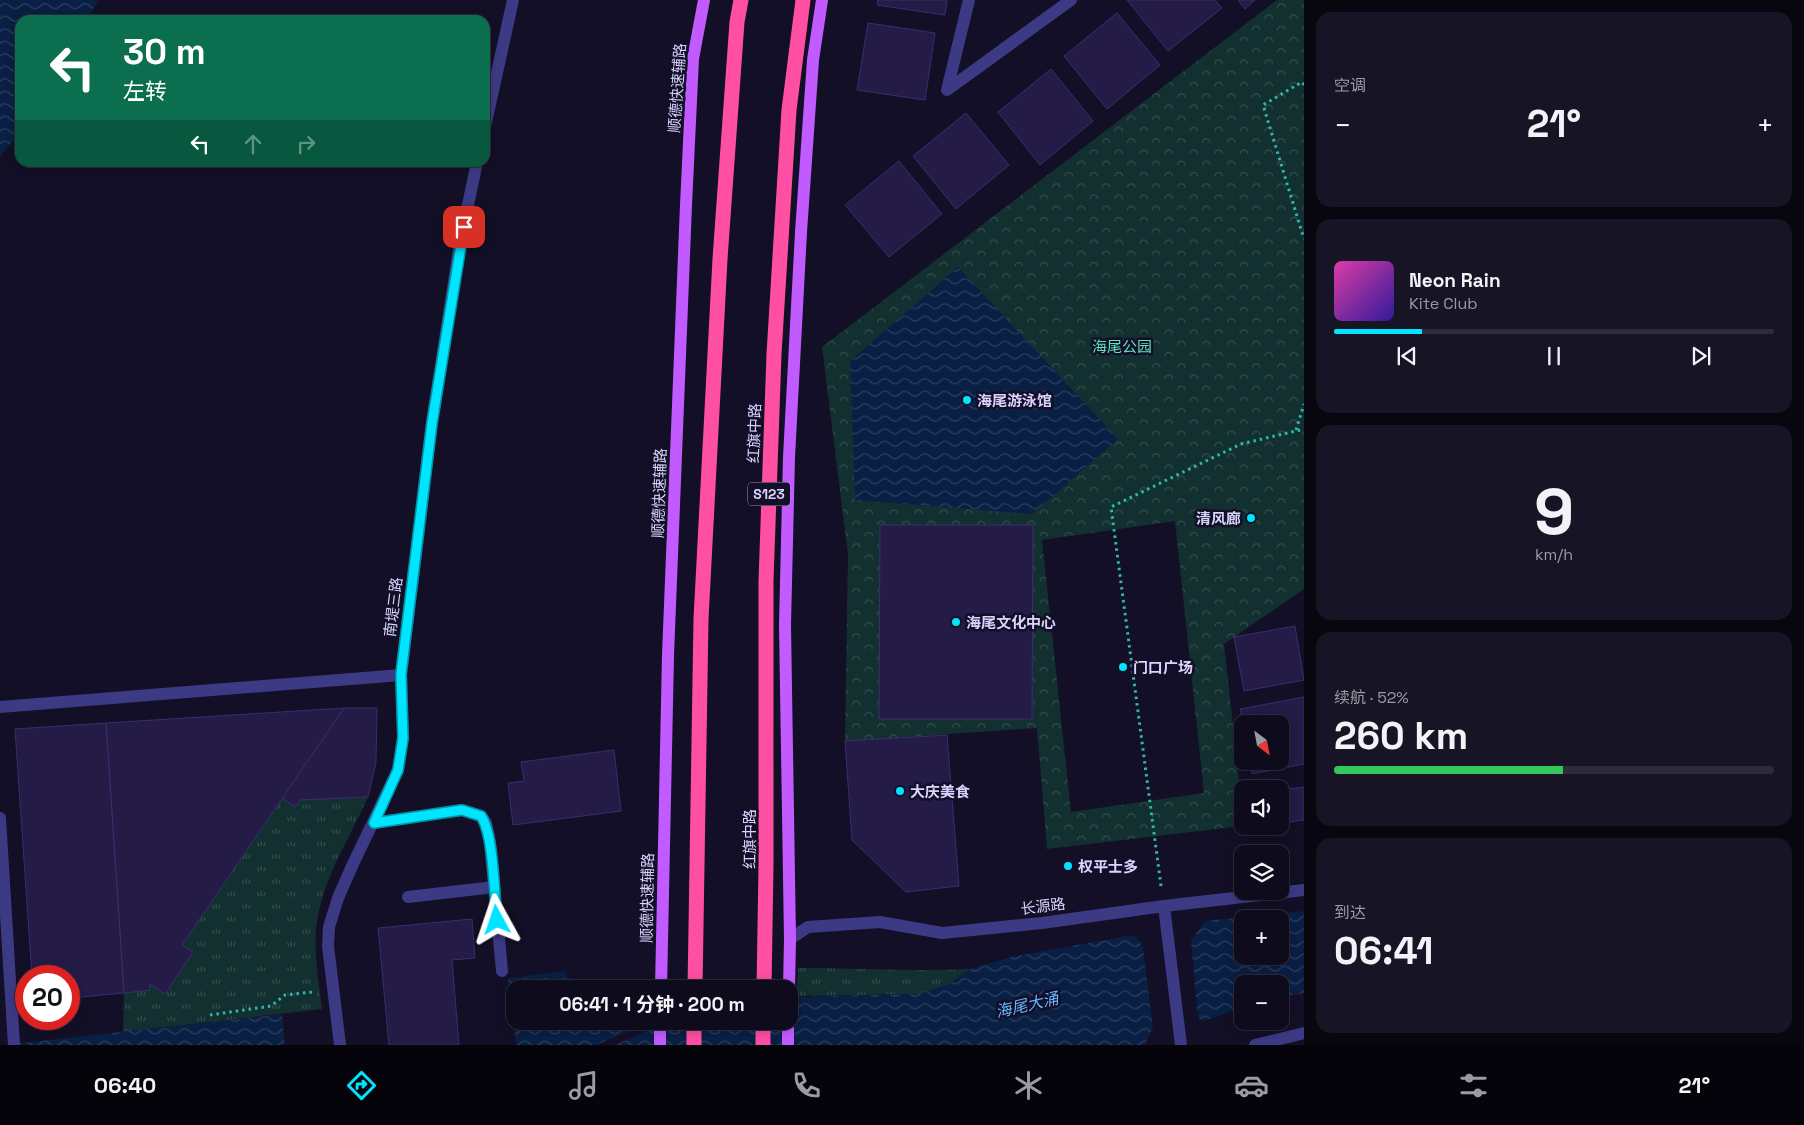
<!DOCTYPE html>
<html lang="zh">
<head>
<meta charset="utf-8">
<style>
	body { margin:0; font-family:"Space Grotesk","Noto Sans SC",sans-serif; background:#171425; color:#f1f3f6; height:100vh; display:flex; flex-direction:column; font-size:19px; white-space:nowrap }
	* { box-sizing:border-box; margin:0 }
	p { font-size:16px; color:#9b9ba3 }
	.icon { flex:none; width:28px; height:28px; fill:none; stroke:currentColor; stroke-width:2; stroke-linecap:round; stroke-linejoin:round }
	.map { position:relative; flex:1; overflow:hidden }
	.panel { display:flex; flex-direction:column; gap:12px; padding:12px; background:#08060f; width:500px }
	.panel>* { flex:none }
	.top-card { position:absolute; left:15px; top:15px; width:475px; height:152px; border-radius:15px; box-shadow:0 2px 12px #0003,0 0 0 1px #2e2b3b; background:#0b6e4f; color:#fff; overflow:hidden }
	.needle { width:32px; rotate:148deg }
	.fabs { position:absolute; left:1234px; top:715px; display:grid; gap:10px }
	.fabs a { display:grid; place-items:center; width:55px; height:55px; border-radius:10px; background:#0e0b1c; box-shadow:0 2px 12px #0003,0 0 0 1px #2e2b3b; font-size:25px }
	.speed { position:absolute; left:15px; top:965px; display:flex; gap:10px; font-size:25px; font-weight:700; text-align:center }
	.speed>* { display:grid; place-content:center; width:65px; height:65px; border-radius:50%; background:#0e0b1c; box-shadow:0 2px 12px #0003,0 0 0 1px #2e2b3b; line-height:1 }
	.speed .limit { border:8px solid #d22; background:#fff; color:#111 }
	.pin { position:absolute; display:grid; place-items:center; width:42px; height:42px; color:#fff; margin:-21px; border-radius:10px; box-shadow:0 2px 8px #0006 }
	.me { position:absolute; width:55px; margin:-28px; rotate:355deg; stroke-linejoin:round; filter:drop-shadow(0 0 4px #0008) }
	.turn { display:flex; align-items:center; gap:18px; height:105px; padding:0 25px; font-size:22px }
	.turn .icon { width:65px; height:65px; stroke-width:2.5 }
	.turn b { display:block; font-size:35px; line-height:42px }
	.lanes { display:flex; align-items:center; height:48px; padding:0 25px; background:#0003; justify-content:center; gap:25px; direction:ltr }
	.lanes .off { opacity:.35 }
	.big { font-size:38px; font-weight:700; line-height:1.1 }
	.panel .widget { flex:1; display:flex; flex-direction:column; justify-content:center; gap:8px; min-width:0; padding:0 18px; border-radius:15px; background:#171425 }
	.panel .dial { align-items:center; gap:0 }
	.dial b { font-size:65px; line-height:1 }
	.song { display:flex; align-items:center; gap:15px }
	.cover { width:60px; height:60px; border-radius:8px; background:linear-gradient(135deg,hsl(320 70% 55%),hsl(250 70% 35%)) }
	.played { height:5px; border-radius:2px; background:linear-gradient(90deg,#00e5ff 20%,#2e2b3b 20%) }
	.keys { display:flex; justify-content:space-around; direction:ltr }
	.heat { display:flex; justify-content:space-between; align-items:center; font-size:28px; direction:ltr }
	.charge { height:8px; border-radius:4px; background:linear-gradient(90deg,#34c759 52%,#2e2b3b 0) }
	.trip { position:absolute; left:506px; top:980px; width:292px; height:50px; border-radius:15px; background:#0e0b1c; box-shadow:0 2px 12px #0003,0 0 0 1px #2e2b3b; font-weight:700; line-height:50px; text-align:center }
	.tabs { display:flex; height:80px; justify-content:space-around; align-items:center; background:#06040b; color:#9b9ba3 }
	.tabs .icon { width:35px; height:35px }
	.tabs .on { color:#00e5ff }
	.tabs b { font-size:22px; color:#f1f3f6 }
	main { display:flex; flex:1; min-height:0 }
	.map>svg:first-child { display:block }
	.grass { fill:url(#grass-tufts) }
	.park { fill:url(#park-crowns); fill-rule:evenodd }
	.water { fill:url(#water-waves); fill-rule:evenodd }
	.pier { fill:#130f26 }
	.building { fill:#241b47; stroke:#3b2d73 }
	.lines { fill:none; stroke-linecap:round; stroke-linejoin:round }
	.path { stroke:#2fb8b0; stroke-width:3; stroke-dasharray:2.5 4; stroke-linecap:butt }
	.lane { stroke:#3d3a85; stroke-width:12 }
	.street { stroke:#3d3a85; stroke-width:12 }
	.primary { stroke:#c25bff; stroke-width:12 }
	.highway { stroke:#ff4fa3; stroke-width:15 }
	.route-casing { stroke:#0095a6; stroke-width:12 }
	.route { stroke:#00e5ff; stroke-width:9 }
	.poi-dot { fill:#00e5ff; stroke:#130f26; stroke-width:2 }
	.labels { text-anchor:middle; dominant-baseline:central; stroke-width:5; stroke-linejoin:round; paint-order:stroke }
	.shield { fill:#130f26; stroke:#9e99be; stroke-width:1 }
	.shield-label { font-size:14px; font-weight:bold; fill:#d9d4ff }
	.street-label { font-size:15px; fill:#d9d4ff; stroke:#130f26 }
	.park-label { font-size:15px; fill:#5fe0c0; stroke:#130f26 }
	.poi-label { font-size:15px; font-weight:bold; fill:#d9d4ff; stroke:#130f26; text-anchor:start }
	.water-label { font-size:16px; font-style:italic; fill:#62b6ff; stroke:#130f26 }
</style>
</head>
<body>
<main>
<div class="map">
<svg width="1304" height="1045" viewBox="0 0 1304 1045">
	<defs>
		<pattern id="grass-tufts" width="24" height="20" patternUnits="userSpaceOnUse" patternTransform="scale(1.25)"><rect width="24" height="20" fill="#12302f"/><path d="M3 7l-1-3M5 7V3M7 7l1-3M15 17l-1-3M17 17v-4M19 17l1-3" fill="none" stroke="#344d4e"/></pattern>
		<pattern id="park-crowns" width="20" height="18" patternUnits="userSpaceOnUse" patternTransform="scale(1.25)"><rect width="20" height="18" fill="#12302f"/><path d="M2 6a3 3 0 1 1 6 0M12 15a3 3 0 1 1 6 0" fill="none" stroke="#344d4e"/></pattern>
		<pattern id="water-waves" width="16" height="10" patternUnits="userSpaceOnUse" patternTransform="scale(1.25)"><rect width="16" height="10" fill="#0a1f44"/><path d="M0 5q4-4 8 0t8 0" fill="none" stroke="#2d3f60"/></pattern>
	</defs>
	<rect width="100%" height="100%" fill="#130f26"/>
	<g class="grass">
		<path d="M 368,797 C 349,840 321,881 316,929 C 314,955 319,983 322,1009 L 123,1032 L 124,993 L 150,990 L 150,984 L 165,994 L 193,952 L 182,945 L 282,798 L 295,807 L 300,800 Z"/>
		<path d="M 798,968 C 856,968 913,972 970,969 L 947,985 L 916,994 L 796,996 Z"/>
	</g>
	<path class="park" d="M 1277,0 L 1304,0 L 1304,589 L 1224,644 L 1242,807 L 1242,826 L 1047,849 L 1037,728 L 845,741 L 848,555 L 822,347 ZM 1175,521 L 1204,793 L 1071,812 L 1042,540 Z"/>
	<g class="water">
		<path d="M 0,0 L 98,0 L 87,20 L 20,20 L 20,133 L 0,156 Z"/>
		<path d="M 958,267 L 1118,439 L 1032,514 L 855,500 L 850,361 Z"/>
		<path d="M 1304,911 L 1304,993 L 1280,997 L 1280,984 L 1242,984 L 1242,1008 L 1203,1021 L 1199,1019 L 1197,1011 L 1153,1028 L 1145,1045 L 615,1045 L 670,1021 L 790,1021 L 790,997 L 916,994 L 947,985 L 970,969 L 1011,957 L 1133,935 L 1139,940 L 1143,947 L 1191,940 L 1205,921 ZM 1242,919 L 1280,919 L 1280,956 L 1242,956 Z"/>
		<path d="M 566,971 L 567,977 L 607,989 L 515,989 L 515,1021 L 654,1021 L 596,1045 L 516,1045 L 508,978 Z"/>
		<path d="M 282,1014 L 285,1045 L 4,1045 Z"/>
	</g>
	<path class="pier" d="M 1205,921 L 1191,940 L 1197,1011 L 1199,1019 L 1203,1021 L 1200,1022 L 1198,1021 L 1195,1014 L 1155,1030 L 1149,1043 L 1145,1045 L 1153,1028 L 1143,947 L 1139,940 L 1133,935 L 1136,935 L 1144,944 L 1189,938 L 1201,922 Z"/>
	<g class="building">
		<path d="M 878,0 L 947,0 L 945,15 L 877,5 Z"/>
		<path d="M 1127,0 L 1215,0 L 1222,8 L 1168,51 Z"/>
		<path d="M 1238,0 L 1255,0 L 1245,9 Z"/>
		<path d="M 1117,13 L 1160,65 L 1107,109 L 1064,56 Z"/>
		<path d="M 868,23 L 935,33 L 925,100 L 857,90 Z"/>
		<path d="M 1051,69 L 1093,121 L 1040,165 L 998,112 Z"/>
		<path d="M 966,113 L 1009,165 L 956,209 L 913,156 Z"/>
		<path d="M 899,161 L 942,214 L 889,257 L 845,205 Z"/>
		<path d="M 880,525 L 1033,525 L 1032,719 L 879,719 Z"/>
		<path d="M 1295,626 L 1304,680 L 1244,691 L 1234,637 Z"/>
		<path d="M 1304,697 L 1304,764 L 1252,774 L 1249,761 L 1280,761 L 1280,724 L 1243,724 L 1240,709 Z"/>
		<path d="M 344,708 L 377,708 L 376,762 L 368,797 L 300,800 L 295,807 L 282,798 Z"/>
		<path d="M 344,708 L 182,945 L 193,952 L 165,994 L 150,984 L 150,990 L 124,993 L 106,723 Z"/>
		<path d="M 106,723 L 124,993 L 69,998 L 69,976 L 32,976 L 15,729 Z"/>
		<path d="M 947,735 L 959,886 L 906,892 L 852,840 L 845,741 Z"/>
		<path d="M 614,750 L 621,811 L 513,825 L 508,783 L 524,781 L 521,762 Z"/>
		<path d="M 1304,787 L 1304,820 L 1280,823 L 1280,790 Z"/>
		<path d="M 472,919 L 475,958 L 452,960 L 459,1045 L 389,1045 L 378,928 Z"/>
	</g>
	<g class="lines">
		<g class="path">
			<path d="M 1304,85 L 1302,82 L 1263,105 L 1304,239"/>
			<path d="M 1296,430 L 1304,404"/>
			<path d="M 1161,886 L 1111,507 L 1241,444 L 1304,429"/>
			<path d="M 210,1015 L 271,1006 L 285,995 L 313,992"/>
		</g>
		<g class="lane">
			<path d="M 969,0 L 947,90 L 1071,0"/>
			<path d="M 0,707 L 401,675"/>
			<path d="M 0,818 L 14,1045"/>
			<path d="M 374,823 L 462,810 L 481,816 L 486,823 L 490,842 L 502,971"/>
			<path d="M 408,897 L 494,887"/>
		</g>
		<g class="street">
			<path d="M 485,127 L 513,0"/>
			<path d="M 1164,906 L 1181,1045"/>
			<path d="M 790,939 L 808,927 L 880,922 L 942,933 L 1042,923 L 1164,906 L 1304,890"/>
			<path d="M 340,1045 L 328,946 L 329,927 L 338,898 L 353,864 L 398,770 L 403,738 L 401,675 L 432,423 L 460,243 L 477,162"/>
			<path d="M 1255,1045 L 1304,1033"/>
		</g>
		<g class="primary">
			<path d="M 661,989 L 668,655 L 686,205 L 693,59 L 704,0"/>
			<path d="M 789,989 L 790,939 L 785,625 L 789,457 L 801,232 L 813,60 L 822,0"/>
			<path d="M 660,1045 L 660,1021"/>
			<path d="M 788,1045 L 788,1021"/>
		</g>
		<g class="highway">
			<path d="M 695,989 L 701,619 L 720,259 L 737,22 L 741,0"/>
			<path d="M 764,989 L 766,866 L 766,581 L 774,354 L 789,110 L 803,0"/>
			<path d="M 694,1045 L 694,1021"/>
			<path d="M 763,1045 L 763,1021"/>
		</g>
	</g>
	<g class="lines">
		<defs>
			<path id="route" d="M 464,227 L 432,423 L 401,674 L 403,738 L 398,770 L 374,823 L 462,810 L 481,816 C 494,835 494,895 497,920"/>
		</defs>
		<use href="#route" class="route-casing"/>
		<use href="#route" class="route"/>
	</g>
	<g class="poi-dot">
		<circle cx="967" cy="400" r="5"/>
		<circle cx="1251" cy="518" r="5"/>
		<circle cx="956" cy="622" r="5"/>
		<circle cx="1123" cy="667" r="5"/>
		<circle cx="900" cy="791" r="5"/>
		<circle cx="1068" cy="866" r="5"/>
	</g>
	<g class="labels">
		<rect class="shield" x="748" y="482.5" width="42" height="23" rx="4"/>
		<g class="shield-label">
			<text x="769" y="494">S123</text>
		</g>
		<g class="street-label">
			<text transform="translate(677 88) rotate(-86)">顺德快速辅路</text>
			<text transform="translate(754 433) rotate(-88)">红旗中路</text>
			<text transform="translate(659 493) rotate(-88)">顺德快速辅路</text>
			<text transform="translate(393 607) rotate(-83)">南堤三路</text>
			<text transform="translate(749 839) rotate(-90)">红旗中路</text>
			<text transform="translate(647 898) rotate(-89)">顺德快速辅路</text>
			<text transform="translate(1043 906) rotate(-7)">长源路</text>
		</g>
		<g class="park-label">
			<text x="1122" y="346">海尾公园</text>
		</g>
		<g class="poi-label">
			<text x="977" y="400">海尾游泳馆</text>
			<text x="1241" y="518" text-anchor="end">清风廊</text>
			<text x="966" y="622">海尾文化中心</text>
			<text x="1133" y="667">门口广场</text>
			<text x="910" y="791">大庆美食</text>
			<text x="1078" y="866">权平士多</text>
		</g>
		<g class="water-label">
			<text transform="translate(1027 1005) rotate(-13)">海尾大涌</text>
		</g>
	</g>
</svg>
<div class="fabs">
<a><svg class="needle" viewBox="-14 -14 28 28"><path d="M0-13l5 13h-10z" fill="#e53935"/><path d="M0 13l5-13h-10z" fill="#9b9ba3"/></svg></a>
<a><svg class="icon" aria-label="sound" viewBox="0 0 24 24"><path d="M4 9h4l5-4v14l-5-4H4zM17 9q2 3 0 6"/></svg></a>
<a><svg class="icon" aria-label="layers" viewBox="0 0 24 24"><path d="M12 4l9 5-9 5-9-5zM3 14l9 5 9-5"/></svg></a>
<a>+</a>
<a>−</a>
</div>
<div class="speed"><div class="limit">20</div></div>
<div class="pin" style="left:464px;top:227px;background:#d93025"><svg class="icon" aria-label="arrive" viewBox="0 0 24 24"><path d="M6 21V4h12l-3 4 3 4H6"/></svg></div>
<svg class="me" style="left:497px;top:920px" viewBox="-20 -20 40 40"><path d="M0-17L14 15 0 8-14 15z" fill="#00e5ff" stroke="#fff" stroke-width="4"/></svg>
<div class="trip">06:41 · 1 分钟 · 200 m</div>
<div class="top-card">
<div class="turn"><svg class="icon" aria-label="left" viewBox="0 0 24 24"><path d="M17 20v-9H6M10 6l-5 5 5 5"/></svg><div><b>30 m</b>左转</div></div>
<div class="lanes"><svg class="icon" aria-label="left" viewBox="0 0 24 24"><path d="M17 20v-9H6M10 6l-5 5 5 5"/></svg><svg class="icon off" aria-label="ahead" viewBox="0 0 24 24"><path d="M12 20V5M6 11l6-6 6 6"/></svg><svg class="icon off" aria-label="right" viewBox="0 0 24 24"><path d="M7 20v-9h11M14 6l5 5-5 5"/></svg></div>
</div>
</div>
<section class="panel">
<div class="widget"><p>空调</p>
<div class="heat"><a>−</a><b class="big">21°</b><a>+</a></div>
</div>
<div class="widget">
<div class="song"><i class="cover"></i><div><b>Neon Rain</b><p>Kite Club</p></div></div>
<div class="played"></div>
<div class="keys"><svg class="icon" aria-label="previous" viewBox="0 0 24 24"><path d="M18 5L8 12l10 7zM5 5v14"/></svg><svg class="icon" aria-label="pause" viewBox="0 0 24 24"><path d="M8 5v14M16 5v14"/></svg><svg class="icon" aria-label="next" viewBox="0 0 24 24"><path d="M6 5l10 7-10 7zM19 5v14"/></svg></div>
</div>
<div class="widget dial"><b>9</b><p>km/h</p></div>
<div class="widget"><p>续航 · 52%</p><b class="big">260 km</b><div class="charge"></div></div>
<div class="widget"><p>到达</p><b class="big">06:41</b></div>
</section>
</main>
<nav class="tabs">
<b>06:40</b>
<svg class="icon on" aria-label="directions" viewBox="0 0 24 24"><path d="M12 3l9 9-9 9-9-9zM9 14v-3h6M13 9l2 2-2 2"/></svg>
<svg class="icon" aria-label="music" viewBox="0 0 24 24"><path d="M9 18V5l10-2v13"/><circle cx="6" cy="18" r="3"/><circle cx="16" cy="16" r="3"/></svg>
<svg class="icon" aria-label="phone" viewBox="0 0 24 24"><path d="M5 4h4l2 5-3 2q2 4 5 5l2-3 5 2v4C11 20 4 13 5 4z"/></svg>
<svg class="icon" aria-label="climate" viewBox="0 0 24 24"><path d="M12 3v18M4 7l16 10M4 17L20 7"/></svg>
<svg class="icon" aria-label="car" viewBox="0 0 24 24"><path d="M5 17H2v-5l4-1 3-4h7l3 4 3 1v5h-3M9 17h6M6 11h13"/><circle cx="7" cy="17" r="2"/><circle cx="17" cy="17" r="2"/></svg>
<svg class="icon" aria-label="filters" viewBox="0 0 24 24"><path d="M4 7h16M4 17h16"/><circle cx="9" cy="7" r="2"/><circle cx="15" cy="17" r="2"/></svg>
<b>21°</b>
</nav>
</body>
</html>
